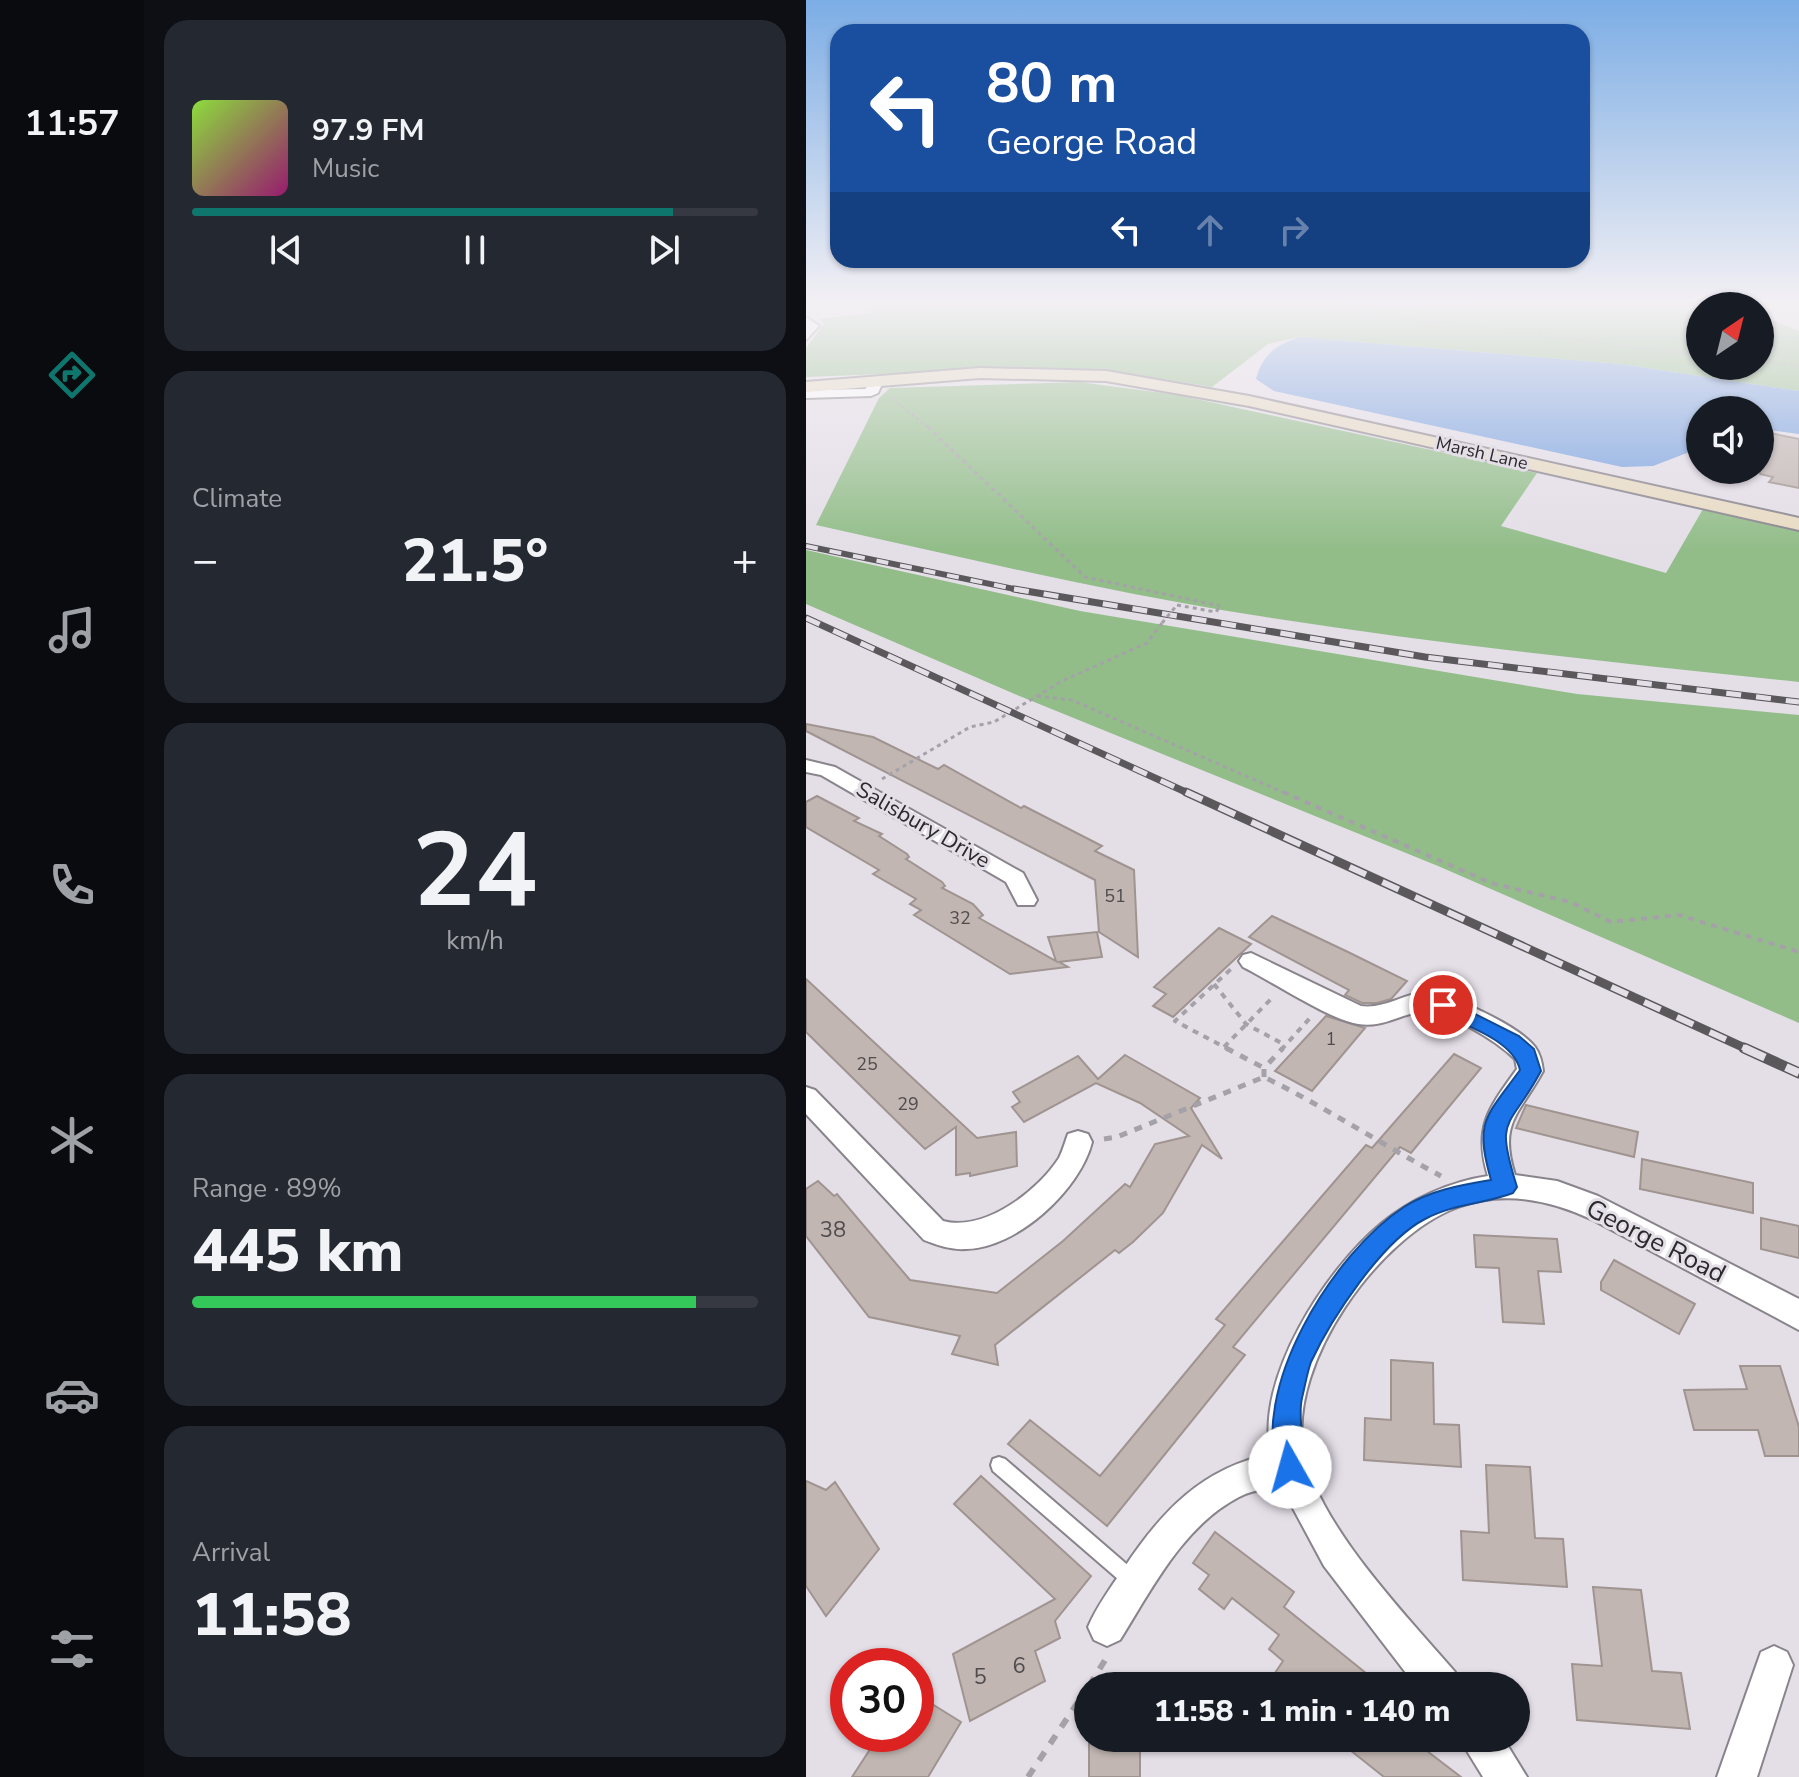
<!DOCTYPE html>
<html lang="en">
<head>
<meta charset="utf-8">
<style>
	body { margin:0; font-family:"Nunito Sans",sans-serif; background:#242831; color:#f1f3f6; height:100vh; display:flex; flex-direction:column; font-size:30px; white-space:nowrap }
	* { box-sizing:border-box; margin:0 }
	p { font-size:26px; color:#9ea1a6 }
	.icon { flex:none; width:44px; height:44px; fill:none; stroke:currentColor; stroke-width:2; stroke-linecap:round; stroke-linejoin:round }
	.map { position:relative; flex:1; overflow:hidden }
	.details { display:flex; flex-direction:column; gap:20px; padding:20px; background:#0d0f14; width:662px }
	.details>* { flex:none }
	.top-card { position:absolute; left:24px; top:24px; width:760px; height:244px; border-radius:24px; box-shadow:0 2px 6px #0004; background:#1a4fa0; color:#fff; overflow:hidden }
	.needle { width:52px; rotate:35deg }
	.buttons { position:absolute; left:880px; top:292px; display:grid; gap:16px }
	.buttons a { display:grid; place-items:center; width:88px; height:88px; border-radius:50%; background:#171b24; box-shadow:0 2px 6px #0004; font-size:40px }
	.speed { position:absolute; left:24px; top:1648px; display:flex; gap:16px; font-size:40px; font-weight:700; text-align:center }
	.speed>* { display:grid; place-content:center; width:104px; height:104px; border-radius:50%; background:#171b24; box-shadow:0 2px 6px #0004; line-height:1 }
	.speed .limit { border:12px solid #d22; background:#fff; color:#111 }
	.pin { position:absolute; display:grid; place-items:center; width:68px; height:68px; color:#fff; margin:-34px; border:4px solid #fff; border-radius:50%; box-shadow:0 2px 8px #0007 }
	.me { position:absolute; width:88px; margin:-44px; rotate:353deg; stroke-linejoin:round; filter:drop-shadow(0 0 6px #0008) }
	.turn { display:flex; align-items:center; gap:28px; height:168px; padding:0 24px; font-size:36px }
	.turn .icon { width:104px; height:104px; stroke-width:2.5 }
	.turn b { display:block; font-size:56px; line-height:68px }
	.lanes { display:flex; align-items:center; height:76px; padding:0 24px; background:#0003; justify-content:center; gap:40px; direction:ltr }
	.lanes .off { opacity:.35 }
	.big { font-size:60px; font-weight:800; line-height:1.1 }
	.details .widget { flex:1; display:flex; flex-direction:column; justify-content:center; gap:12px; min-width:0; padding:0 28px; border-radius:24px; background:#242831 }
	.details .dial { align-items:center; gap:0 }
	.dial b { font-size:104px; line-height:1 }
	.song { display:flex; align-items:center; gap:24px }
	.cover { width:96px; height:96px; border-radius:12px; background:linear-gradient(135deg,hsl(90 70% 55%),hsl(320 70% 35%)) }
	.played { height:8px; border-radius:4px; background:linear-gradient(90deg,#0f766e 85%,#363941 85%) }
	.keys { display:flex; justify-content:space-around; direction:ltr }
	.heat { display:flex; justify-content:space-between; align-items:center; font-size:44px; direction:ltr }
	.charge { height:12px; border-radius:6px; background:linear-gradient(90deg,#34c759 89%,#363941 0) }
	.trip { position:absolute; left:268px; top:1672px; width:456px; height:80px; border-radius:40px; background:#171b24; box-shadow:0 2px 6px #0004; font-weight:800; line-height:80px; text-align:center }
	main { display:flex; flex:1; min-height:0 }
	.tabs { display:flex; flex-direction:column; width:144px; justify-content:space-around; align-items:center; background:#090b0e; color:#9ea1a6 }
	.tabs .icon { width:56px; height:56px }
	.tabs .selected { color:#0f766e }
	.tabs b { font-size:36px; color:#f1f3f6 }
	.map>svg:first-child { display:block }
	.green { fill:#92bd89 }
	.water { fill:#7ba3e0 }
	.building { fill:#c1b6b2; stroke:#9f9490; stroke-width:2 }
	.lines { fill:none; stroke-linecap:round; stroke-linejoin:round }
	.service-casing { stroke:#89848c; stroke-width:4 }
	.minor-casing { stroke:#89848c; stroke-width:4 }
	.secondary-casing { stroke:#89848c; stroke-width:4 }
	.path-far4 { stroke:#a5a1a8; stroke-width:2; stroke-dasharray:3 3; stroke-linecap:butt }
	.path-far3 { stroke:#a5a1a8; stroke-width:3; stroke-dasharray:4 4; stroke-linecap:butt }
	.path-far2 { stroke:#a5a1a8; stroke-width:4; stroke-dasharray:6 6; stroke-linecap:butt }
	.path-far1 { stroke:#a5a1a8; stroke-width:5; stroke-dasharray:8 8; stroke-linecap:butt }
	.path { stroke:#a5a1a8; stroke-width:6; stroke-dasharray:10 10; stroke-linecap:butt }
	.service { fill:#fff; fill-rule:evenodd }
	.minor { fill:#fff; fill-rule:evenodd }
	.secondary { fill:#e8dbc3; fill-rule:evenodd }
	.rail-far3-casing { stroke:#5b585c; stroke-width:6 }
	.rail-far2-casing { stroke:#5b585c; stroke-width:7 }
	.rail-far1-casing { stroke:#5b585c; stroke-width:9 }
	.rail-casing { stroke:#5b585c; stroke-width:11 }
	.rail-far3 { stroke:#e4dee7; stroke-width:4; stroke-dasharray:12; stroke-linecap:butt }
	.rail-far2 { stroke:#e4dee7; stroke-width:5; stroke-dasharray:15; stroke-linecap:butt }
	.rail-far1 { stroke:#e4dee7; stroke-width:6; stroke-dasharray:18; stroke-linecap:butt }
	.rail { stroke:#e4dee7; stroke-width:8; stroke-dasharray:23; stroke-linecap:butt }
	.path-bridge { stroke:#a5a1a8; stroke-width:3; stroke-dasharray:4 4; stroke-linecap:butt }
	.route { fill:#1a73e8; stroke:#114b97; stroke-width:2 }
	.labels { text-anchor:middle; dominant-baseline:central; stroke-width:6; stroke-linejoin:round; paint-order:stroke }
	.far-street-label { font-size:18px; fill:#2b292c; stroke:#e4dee7 }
	.number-label { font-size:18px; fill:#504c4e }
	.street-label { font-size:22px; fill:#2b292c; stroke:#e4dee7 }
	.near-number-label { font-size:22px; fill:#504c4e }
	.near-street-label { font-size:26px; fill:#2b292c; stroke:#e4dee7 }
</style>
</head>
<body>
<main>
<nav class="tabs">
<b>11:57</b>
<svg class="icon selected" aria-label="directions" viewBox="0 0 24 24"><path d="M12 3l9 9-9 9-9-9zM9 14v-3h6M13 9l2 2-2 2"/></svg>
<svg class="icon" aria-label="music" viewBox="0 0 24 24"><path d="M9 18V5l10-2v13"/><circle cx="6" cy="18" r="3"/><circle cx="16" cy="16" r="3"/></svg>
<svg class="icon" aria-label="phone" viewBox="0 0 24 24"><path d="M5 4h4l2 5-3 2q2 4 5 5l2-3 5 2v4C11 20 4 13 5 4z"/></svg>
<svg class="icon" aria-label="climate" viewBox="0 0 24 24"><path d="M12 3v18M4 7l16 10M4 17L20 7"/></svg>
<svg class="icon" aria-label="car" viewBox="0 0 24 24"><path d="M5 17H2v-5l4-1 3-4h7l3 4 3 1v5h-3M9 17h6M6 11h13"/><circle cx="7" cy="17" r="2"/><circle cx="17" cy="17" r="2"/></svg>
<svg class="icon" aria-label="filters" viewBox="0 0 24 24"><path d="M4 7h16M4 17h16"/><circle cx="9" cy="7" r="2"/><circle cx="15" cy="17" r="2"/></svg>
</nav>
<section class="details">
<div class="widget">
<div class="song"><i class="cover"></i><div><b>97.9 FM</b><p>Music</p></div></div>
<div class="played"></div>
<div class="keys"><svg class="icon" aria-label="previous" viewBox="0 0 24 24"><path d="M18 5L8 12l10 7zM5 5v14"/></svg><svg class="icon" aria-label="pause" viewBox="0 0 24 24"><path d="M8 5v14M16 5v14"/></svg><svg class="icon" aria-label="next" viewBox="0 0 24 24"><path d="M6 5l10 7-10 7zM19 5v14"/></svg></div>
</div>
<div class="widget"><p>Climate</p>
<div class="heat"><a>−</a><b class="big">21.5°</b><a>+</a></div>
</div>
<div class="widget dial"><b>24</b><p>km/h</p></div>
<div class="widget"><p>Range · 89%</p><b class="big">445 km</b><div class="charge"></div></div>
<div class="widget"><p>Arrival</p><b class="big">11:58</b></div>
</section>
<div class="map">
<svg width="993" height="1777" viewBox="0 0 993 1777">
	<rect width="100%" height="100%" fill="#e4dee7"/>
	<g class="green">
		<path d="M 81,300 L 516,300 L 586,308 L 701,300 L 867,300 L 912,306 L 894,306 L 894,366 L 954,366 L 954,315 L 993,331 L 993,391 L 814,364 L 493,337 L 462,344 L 406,387 L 307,371 L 231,368 L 0,377 L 0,348 L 18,324 L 13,319 L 59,314 Z"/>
		<path d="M 273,382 L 372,395 L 731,473 L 695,526 L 860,573 L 897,509 L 993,530 L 993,682 C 811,663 628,644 447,615 C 300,592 155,557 10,525 L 73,398 L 84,388 Z"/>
		<path d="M 0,550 L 274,611 L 771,694 L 993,715 L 993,1023 L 632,866 L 211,695 L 0,604 Z"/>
	</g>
	<g class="water">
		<path d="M 516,300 L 701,300 L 586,308 Z"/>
		<path d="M 493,337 L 814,364 L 993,391 L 993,434 L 954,429 L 954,410 L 894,410 L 894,448 L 847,466 L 816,467 L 468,391 L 450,379 C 457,354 469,346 493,337 Z"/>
	</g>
	<g class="building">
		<path d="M 954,431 L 993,439 L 993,488 L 963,482 L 967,477 L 954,474 Z"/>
		<path d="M 0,724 L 67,737 L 132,769 L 138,765 L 215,808 L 218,806 L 296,846 L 289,851 L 328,870 L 332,957 L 293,932 L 289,880 L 0,731 Z"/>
		<path d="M 11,796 L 53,818 L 48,821 L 76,834 L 73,836 L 101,854 L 103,857 L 100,859 L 136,882 L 139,886 L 136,888 L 167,904 L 177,915 L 173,918 L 250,961 L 242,937 L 291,932 L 296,957 L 253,962 L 262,967 L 204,974 L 108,915 L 115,910 L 104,904 L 110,899 L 67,874 L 73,870 L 0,827 L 0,802 Z"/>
		<path d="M 466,916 L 542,952 L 601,981 L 585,999 L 571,1003 L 556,1003 L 539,995 L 543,990 L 443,937 Z"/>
		<path d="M 413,928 L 445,944 L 367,1017 L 347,1006 L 360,994 L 348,987 Z"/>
		<path d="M 0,979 L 171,1138 L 210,1132 L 211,1166 L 164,1176 L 164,1173 L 150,1175 L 150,1127 L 119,1149 L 0,1032 Z"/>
		<path d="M 520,1016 L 559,1028 L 506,1091 L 469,1071 Z"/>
		<path d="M 648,1054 L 675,1068 L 605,1153 L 594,1147 L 427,1347 L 439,1355 L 301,1526 L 202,1444 L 224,1420 L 294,1476 L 419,1325 L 410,1319 L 560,1145 L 566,1148 Z"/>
		<path d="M 319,1055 L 394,1098 L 385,1108 L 416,1159 L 396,1145 L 357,1213 L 327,1242 L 313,1253 L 309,1250 L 189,1345 L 192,1365 L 146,1354 L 154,1336 L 63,1317 L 0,1236 L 0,1189 L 12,1181 L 28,1196 L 31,1194 L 104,1280 L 191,1293 L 257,1241 L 319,1184 L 324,1187 L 349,1144 L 383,1136 L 334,1103 L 290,1083 L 218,1122 L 206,1107 L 214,1102 L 207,1092 L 272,1056 L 292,1079 Z"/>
		<path d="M 720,1105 L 832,1132 L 828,1157 L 710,1128 Z"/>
		<path d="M 836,1159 L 947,1183 L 947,1213 L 834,1189 Z"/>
		<path d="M 955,1218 L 993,1226 L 993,1258 L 955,1249 Z"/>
		<path d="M 668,1235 L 751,1239 L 755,1272 L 732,1271 L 738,1324 L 697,1322 L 693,1268 L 670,1267 Z"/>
		<path d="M 808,1260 L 889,1304 L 873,1334 L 795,1290 L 795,1282 Z"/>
		<path d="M 585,1360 L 627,1363 L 628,1424 L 653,1425 L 655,1467 L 558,1460 L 559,1418 L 585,1420 Z"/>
		<path d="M 934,1366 L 974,1366 L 993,1427 L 993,1456 L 959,1456 L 952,1430 L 888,1430 L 878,1390 L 941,1389 Z"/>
		<path d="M 680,1465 L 724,1467 L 729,1538 L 757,1539 L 761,1587 L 657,1580 L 655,1531 L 683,1533 Z"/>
		<path d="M 175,1476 L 285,1576 L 249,1621 L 254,1638 L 229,1651 L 239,1681 L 164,1721 L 147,1654 L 249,1599 L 148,1504 Z"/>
		<path d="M 0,1481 L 20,1490 L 29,1482 L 73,1549 L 20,1616 L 0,1586 Z"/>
		<path d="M 409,1532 L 488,1592 L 478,1607 L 576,1686 L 485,1686 L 469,1673 L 477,1661 L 463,1649 L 473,1635 L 426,1598 L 418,1609 L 393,1589 L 403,1575 L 387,1563 Z"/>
		<path d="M 787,1587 L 835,1590 L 846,1671 L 875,1673 L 884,1729 L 771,1720 L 766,1664 L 796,1666 Z"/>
		<path d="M 118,1699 L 155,1722 L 122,1777 L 46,1777 L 74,1734 L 110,1734 L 110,1711 Z"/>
		<rect x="283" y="1738" width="51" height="39"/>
		<path d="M 529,1738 L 604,1738 L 655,1777 L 578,1777 Z"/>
	</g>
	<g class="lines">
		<defs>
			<path id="service" d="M 193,1457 L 199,1459 L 332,1574 L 335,1580 L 332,1586 L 326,1589 L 320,1586 L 187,1471 L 185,1465 L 187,1459 Z"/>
			<g id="minor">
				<path d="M 0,317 L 13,326 L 0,340 Z"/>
				<path d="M 71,378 L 77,382 L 72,393 L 65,396 L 0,398 L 0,390 L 59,389 Z"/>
				<path d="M 0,760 L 29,767 L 217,873 L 231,900 L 228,905 L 212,905 L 200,882 L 15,775 L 0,772 Z"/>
				<path d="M 445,953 L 555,1006 C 578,1009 595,995 616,993 C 643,992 713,1026 729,1047 C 734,1054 736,1062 737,1071 C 714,1114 692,1122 709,1175 L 751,1181 L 792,1196 L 993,1299 L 993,1330 L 787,1220 C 745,1200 697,1190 652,1207 C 573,1236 483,1362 497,1448 C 509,1522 600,1615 649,1672 L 654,1686 L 610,1686 L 518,1566 L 475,1486 C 461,1489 445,1490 433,1497 C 377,1526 346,1589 314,1640 L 301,1646 L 288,1640 L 282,1627 C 291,1606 305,1587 318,1568 C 355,1512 396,1468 465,1454 C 448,1379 520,1269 576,1223 C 605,1199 643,1182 682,1176 C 667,1127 683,1108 711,1069 L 709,1059 C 692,1042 636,1006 612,1012 C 591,1016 575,1028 552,1024 C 522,1019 467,982 437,967 L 433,961 L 437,955 Z"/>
				<path d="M 0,1087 L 9,1090 L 137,1221 C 178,1232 231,1192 253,1158 C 257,1150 259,1142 262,1134 L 272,1131 L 282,1134 L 286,1142 C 274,1190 211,1248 160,1249 C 145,1250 131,1245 118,1240 L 0,1114 Z"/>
				<path d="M 968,1646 L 981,1652 L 987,1665 L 951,1777 L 911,1777 L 955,1652 Z"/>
				<path d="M 653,1738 L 697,1738 L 721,1777 L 677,1777 Z"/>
			</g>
			<path id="secondary" d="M 174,368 L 300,371 L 443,396 L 993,518 L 993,530 L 443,406 L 300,381 L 174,378 L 0,392 L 0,382 Z"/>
		</defs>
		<use href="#service" class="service-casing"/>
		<use href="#minor" class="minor-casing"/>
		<use href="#secondary" class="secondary-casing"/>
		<g class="path-far4">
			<path d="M 453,300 L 894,355"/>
			<path d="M 22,319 L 149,305 L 263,306 L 336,300"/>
			<path d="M 954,361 L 993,366"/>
			<path d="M 87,399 L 124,429"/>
		</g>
		<g class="path-far3">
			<path d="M 122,427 L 279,577 L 414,606"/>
			<path d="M 371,605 L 410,612 L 414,606"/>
			<path d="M 231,696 L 266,700 L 481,794"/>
			<path d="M 76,779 L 164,727 L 188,722 L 256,681 L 341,643 L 356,623"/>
		</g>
		<g class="path-far2">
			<path d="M 477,792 L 685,883 L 764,902 L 805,922 L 873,915 L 993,952"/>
			<path d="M 408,984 L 440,1024 L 479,1045"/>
			<path d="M 418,1047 L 467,997"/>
			<path d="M 424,1050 L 369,1021 L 426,968"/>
			<path d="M 475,1050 L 504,1018"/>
		</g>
		<g class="path-far1">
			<path d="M 420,1048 L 458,1068"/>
			<path d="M 458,1077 L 458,1068 L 477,1048"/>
			<path d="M 298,1139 L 311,1137 L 458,1077 C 519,1107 575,1144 635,1176"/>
		</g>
		<g class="path">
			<path d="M 283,1686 L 301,1657"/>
			<path d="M 222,1777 L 282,1687"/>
		</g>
		<use href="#service" class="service"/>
		<use href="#minor" class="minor"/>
		<use href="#secondary" class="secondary"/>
		<defs>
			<path id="rail-far3" d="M 0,546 L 218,591"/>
			<g id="rail-far2">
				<path d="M 208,589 L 619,657 L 993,702"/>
				<path d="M 0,618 L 384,794"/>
			</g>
			<path id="rail-far1" d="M 380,792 L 943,1050"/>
			<path id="rail" d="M 938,1048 L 993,1073"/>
		</defs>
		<use href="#rail-far3" class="rail-far3-casing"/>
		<use href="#rail-far2" class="rail-far2-casing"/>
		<use href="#rail-far1" class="rail-far1-casing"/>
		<use href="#rail" class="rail-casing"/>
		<use href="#rail-far3" class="rail-far3"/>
		<use href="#rail-far2" class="rail-far2"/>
		<use href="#rail-far1" class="rail-far1"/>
		<use href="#rail" class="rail"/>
		<path class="path-bridge" d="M 356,623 L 371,605"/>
	</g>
	<linearGradient id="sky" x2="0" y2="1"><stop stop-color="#7cade5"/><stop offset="0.55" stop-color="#f3f0f4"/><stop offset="1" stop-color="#f3f0f4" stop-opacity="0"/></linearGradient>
	<rect width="993" height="549" fill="url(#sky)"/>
	<path class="route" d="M 637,998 L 713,1036 L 728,1049 L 735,1071 C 703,1131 688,1114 711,1187 L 707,1193 C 678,1204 647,1204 619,1219 C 576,1241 525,1319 505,1362 C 501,1373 499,1386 496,1398 C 490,1424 504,1453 494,1476 L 484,1481 L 474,1476 C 440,1392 528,1252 598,1207 C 624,1190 656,1185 685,1180 C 668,1121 680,1117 714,1070 C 707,1039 655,1024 629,1011 L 627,1005 Z"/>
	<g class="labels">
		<g class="far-street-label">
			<text transform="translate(676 453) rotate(13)">Marsh Lane</text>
		</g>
		<g class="number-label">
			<text x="309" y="896">51</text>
			<text x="154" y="918">32</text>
			<text x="525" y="1039">1</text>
			<text x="61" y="1064">25</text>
			<text x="102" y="1104">29</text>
		</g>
		<g class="street-label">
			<text transform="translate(117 825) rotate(30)">Salisbury Drive</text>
		</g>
		<g class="near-number-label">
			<text x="27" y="1230">38</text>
			<text x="213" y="1666">6</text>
			<text x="174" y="1677">5</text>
		</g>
		<g class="near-street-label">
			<text transform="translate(850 1241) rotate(27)">George Road</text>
		</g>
	</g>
</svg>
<div class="buttons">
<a><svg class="needle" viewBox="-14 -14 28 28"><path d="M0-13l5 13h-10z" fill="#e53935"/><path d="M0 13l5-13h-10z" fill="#9ea1a6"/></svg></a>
<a><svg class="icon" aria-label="sound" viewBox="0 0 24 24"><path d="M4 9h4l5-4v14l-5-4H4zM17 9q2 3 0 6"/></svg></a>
</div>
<div class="speed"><div class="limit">30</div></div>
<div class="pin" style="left:637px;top:1005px;background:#d93025"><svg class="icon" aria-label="arrive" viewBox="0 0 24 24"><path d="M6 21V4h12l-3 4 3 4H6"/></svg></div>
<svg class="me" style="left:484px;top:1467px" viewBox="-20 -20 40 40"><circle r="19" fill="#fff"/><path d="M0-13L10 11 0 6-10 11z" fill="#1a73e8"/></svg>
<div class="trip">11:58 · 1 min · 140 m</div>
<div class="top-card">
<div class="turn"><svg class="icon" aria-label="left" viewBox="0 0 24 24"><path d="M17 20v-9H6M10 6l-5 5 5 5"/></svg><div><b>80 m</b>George Road</div></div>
<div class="lanes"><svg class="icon" aria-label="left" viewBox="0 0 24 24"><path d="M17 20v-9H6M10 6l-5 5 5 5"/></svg><svg class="icon off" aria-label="ahead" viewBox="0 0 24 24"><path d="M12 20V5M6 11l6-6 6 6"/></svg><svg class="icon off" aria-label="right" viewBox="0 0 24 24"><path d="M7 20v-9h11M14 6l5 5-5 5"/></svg></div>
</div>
</div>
</main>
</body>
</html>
